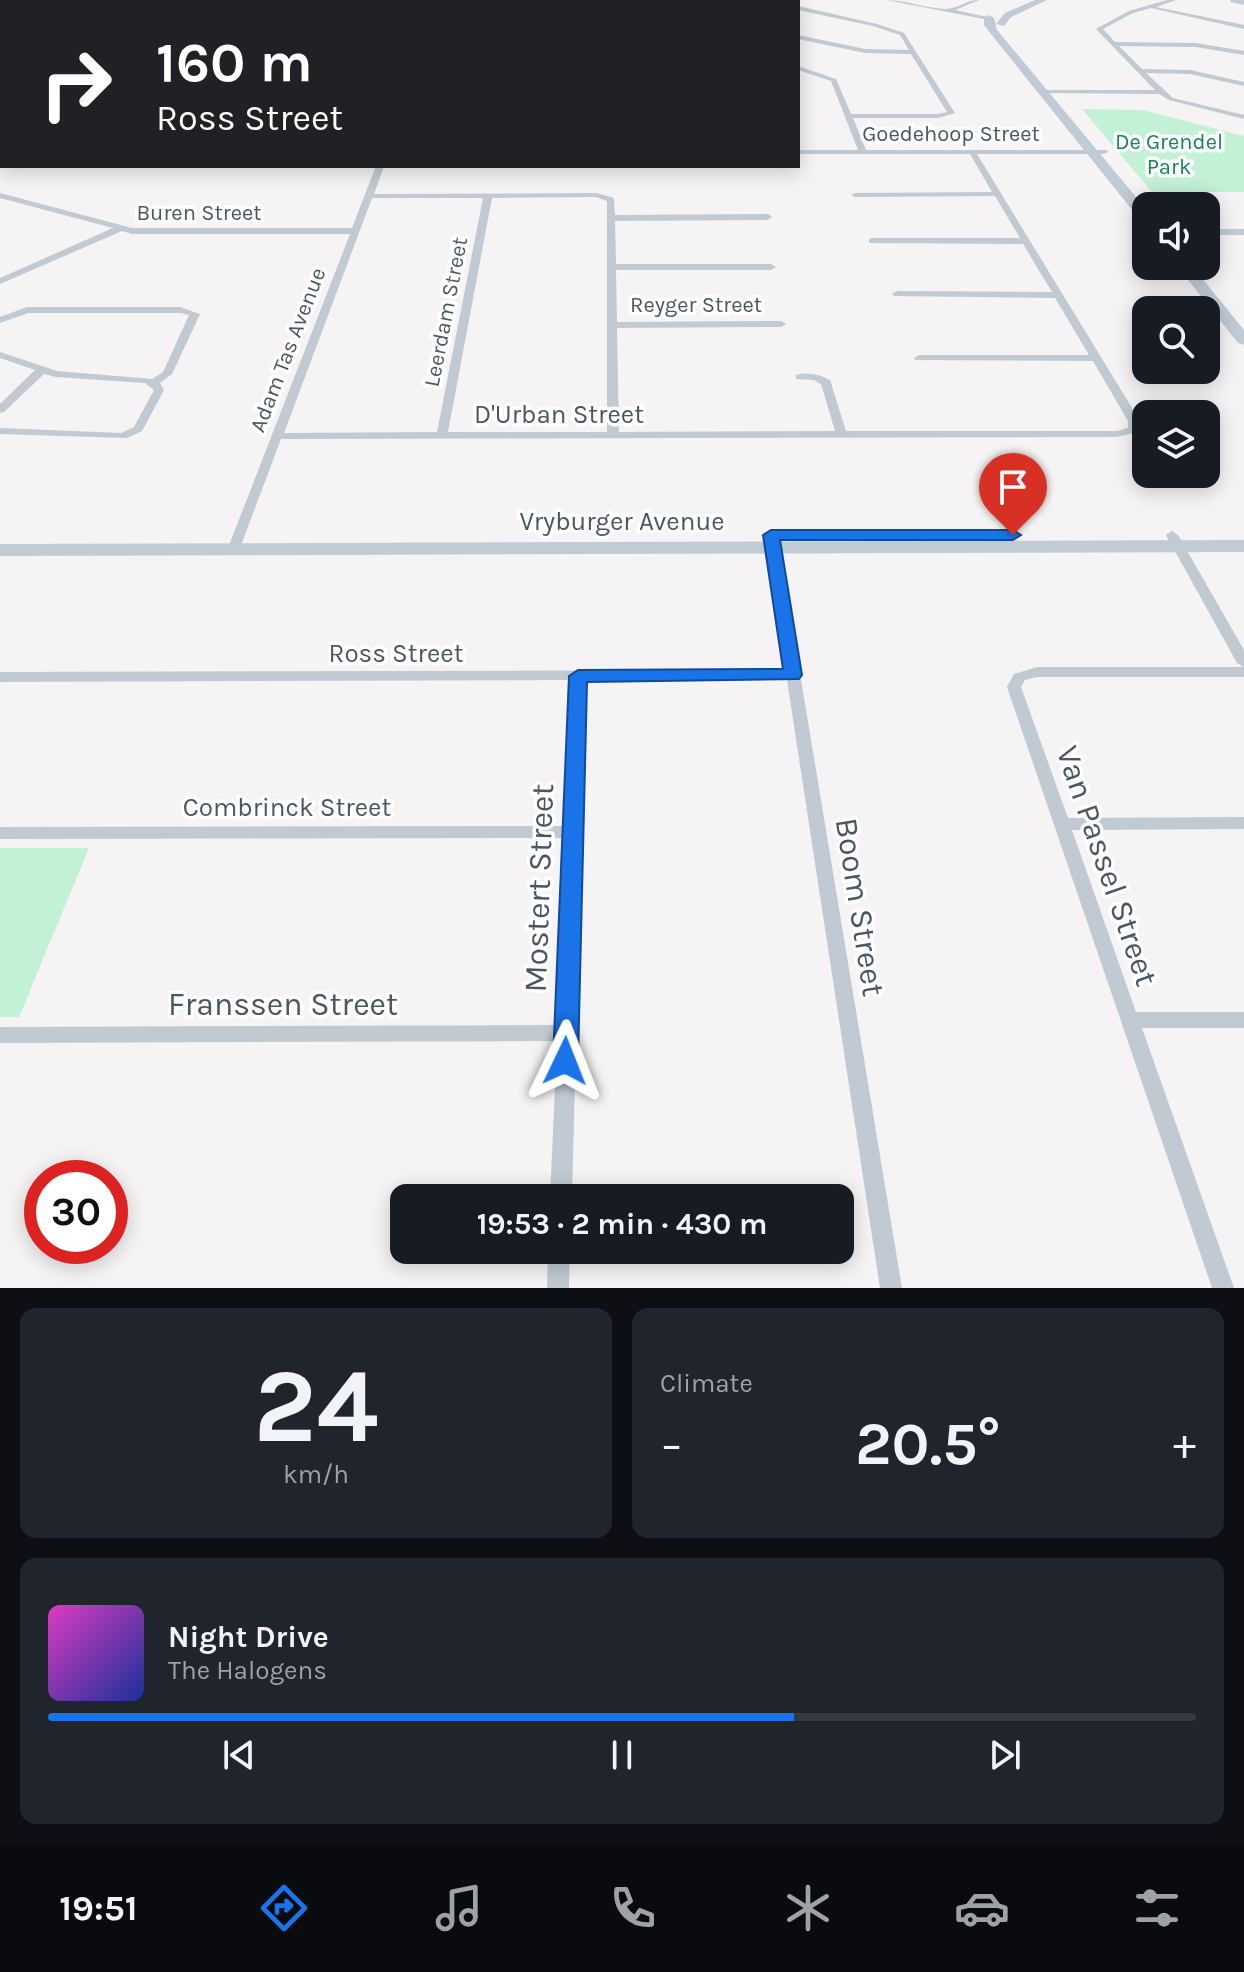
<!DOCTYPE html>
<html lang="en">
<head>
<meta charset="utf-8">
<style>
	body { margin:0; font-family:Karla,sans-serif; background:#20242c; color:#f1f3f6; height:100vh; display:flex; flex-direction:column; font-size:30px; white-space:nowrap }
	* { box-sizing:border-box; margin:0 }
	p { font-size:26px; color:#9ea1a6 }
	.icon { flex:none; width:44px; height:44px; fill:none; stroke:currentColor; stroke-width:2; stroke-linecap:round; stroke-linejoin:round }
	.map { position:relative; height:1288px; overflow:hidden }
	.drawer { display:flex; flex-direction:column; gap:20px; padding:20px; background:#0d0f14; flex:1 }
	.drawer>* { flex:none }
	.top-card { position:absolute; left:0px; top:0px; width:800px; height:168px; box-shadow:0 4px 20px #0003; background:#202124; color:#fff; overflow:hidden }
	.controls { position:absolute; left:1132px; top:192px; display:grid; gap:16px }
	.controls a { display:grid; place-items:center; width:88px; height:88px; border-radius:16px; background:#171b24; box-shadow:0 4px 20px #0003; font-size:40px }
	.speed { position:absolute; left:24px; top:1160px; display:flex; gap:16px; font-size:40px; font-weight:700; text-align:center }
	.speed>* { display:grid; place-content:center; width:104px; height:104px; border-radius:50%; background:#171b24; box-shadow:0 4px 20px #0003; line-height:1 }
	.speed .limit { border:12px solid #d22; background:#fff; color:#111 }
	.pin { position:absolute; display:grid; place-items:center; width:68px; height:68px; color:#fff; margin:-82px -34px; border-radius:50% 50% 50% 0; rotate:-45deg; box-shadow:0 0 8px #0007 }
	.pin .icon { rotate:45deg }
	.me { position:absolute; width:88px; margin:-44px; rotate:2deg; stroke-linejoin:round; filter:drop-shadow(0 0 6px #0008) }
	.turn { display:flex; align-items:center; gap:28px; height:168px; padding:0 24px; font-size:36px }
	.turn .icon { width:104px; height:104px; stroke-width:2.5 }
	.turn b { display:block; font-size:56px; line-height:68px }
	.big { font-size:60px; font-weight:700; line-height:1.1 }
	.drawer .card { flex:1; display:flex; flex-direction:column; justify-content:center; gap:12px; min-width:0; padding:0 28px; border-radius:16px; background:#20242c }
	.drawer .dial { align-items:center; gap:0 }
	.dial b { font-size:104px; line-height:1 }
	.song { display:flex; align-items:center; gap:24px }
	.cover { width:96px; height:96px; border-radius:12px; background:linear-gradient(135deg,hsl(310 70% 55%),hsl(230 70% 35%)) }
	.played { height:8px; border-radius:4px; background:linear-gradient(90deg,#1a73e8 65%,#363941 65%) }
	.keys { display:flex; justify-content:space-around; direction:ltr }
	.heat { display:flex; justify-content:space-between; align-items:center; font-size:44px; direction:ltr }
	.drawer .tiles { flex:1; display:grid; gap:20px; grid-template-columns:1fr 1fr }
	.card:last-child { grid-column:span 2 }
	.trip { position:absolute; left:390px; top:1184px; width:464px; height:80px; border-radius:16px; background:#171b24; box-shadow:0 4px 20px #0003; font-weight:700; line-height:80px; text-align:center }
	.tabs { display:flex; height:128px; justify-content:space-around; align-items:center; background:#090b0e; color:#9ea1a6 }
	.tabs .icon { width:56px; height:56px }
	.tabs .active { color:#1a73e8 }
	.tabs b { font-size:36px; color:#f1f3f6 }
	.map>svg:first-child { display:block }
	.green { fill:#c3f1d5 }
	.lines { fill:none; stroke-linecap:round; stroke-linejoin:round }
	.highway-casing { stroke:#7690ad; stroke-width:4 }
	.street { fill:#c1cad2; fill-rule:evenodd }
	.secondary { fill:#c1cbd6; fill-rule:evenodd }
	.highway { fill:#8ba5c1; fill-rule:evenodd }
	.rail-casing { stroke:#b5b8bd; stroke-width:3 }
	.rail { stroke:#fff; stroke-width:2; stroke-dasharray:7; stroke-linecap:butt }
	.route { fill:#1a73e8; stroke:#114b97; stroke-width:2 }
	.labels { text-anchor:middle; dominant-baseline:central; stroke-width:7; stroke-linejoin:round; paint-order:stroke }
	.far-street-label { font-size:22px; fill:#4a5661; stroke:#fff }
	.far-park-label { font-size:22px; fill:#17864f; stroke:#fff }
	.street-label { font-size:26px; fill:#4a5661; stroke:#fff }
	.near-street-label { font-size:32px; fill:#4a5661; stroke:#fff }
</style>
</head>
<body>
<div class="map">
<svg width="1244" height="1288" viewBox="0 0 1244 1288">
	<rect width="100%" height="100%" fill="#f5f3f3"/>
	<g class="green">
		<path d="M 1082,109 L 1142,110 L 1244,136 L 1244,192 L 1152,192 Z"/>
		<path d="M 0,848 L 89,848 L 19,1017 L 0,1017 Z"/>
	</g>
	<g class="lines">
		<defs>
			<rect id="highway" x="0" y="76" width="2" height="8"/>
		</defs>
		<use href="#highway" class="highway-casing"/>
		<g class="street">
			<path d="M 886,0 C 906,0 927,9 947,9 C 958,8 967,0 979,0 L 955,10 L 992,18 L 989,20 Z"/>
			<path d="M 1167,0 L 1176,0 L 1156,7 L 1244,25 L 1244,29 L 1151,8 L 1133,13 L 1103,29 L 1115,42 L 1196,43 L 1244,51 L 1244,55 L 1196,47 L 1119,46 L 1142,69 L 1190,70 L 1244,82 L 1244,86 L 1190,74 L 1146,73 L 1173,98 L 1244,115 L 1244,119 L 1169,100 L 1159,94 L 1042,93 L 1044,90 L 1155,90 L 1096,29 L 1129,11 Z"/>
			<path d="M 798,6 L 877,24 L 904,33 L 955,113 L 938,118 L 853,118 L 866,150 L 1107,150 L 1108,152 L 1104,154 L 977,154 L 1140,421 L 1137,432 L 1117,437 L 281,439 L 240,548 L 234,552 L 228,548 L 350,234 L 132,234 L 122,231 L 0,284 L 0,278 L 113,228 L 0,198 L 0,193 L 132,228 L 352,228 L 376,166 L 384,166 L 374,194 L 597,193 L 614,198 L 615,215 L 768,214 L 772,217 L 768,220 L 615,221 L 616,264 L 771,264 L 776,267 L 771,270 L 616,270 L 617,322 L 781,321 L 786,324 L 781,327 L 617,328 L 619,432 L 835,431 L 821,384 L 814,380 L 796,379 L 796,375 C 809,372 818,374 830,380 L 846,431 L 1117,431 L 1128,428 L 1128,421 L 1093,361 L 915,360 L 914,358 L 919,355 L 1089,355 L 1055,298 L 894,296 L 892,294 L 897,291 L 1052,292 L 1023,244 L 869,243 L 869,239 L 872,238 L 1020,238 L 995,196 L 855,197 L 851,195 L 855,193 L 992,192 L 970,154 L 798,154 L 798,150 L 858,150 L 831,81 L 798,70 L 798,66 L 836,79 L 851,114 L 938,114 L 947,112 L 911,54 L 865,53 L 798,39 L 798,35 L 865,49 L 909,50 L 900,35 L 873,26 L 798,10 ZM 596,197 L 607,201 L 607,432 L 448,432 L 492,198 ZM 372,198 L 483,198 L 437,432 L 284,433 Z"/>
			<rect x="1206" y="229" width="38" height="6"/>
			<path d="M 27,307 L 180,307 L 200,314 L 172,374 L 160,383 L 164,390 L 142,431 L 127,438 L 0,434 L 0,428 L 121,433 L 134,427 L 154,390 L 145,383 L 56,377 L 44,374 L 4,412 L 0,413 L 0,404 L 35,370 L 0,358 L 0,352 L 57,371 L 152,379 L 163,372 L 189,315 L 180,313 L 28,313 L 0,323 L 0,317 Z"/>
			<path d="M 771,531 L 777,535 L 902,1288 L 880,1288 L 787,680 L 585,680 L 572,1198 L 550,1198 L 557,1041 L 0,1043 L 0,1027 L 557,1025 L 564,838 L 0,839 L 0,827 L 565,826 L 571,680 L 0,682 L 0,672 L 785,670 L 765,535 Z"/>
			<path d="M 1172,531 L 1178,535 L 1244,650 L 1244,677 L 1037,677 L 1025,680 L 1021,687 L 1068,818 L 1244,817 L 1244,829 L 1072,830 L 1136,1012 L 1244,1012 L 1244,1028 L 1142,1028 L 1234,1288 L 1212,1288 L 1007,687 L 1014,674 L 1037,667 L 1243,667 L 1237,663 L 1166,535 Z"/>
			<path d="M 548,1250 L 570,1250 L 569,1288 L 547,1288 Z"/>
		</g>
		<g class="secondary">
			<path d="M 1035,0 L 1047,0 L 1011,17 L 1004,26 L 996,24 L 1005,13 Z"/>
			<path d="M 1230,0 L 1244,0 L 1244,5 L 1231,2 Z"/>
			<path d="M 989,15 L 994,18 L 997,30 L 1146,209 L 1146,222 L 1141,221 L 991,34 L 984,25 L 984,18 Z"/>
			<path d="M 1177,266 L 1192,266 L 1244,330 L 1244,345 L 1238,343 Z"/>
			<path d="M 1244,540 L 1244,552 L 0,556 L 0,544 Z"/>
		</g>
		<use href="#highway" class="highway"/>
		<defs>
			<path id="rail" d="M 43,2 L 50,0"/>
		</defs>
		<use href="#rail" class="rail-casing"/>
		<use href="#rail" class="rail"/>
	</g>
	<path class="route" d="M 771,530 L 1013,530 L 1021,535 L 1013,540 L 780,540 L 802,675 L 799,679 L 587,682 L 578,1061 L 574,1068 L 565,1072 L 557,1068 L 553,1061 L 569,676 L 578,670 L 783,669 L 763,535 Z"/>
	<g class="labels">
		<g class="far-street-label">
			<text x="951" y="134">Goedehoop Street</text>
			<text x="199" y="213">Buren Street</text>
			<text x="696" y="305">Reyger Street</text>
			<text transform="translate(446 312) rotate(-79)">Leerdam Street</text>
			<text transform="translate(288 350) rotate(-69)">Adam Tas Avenue</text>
		</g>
		<g class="far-park-label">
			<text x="1169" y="142">De Grendel<tspan x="1169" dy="25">Park</tspan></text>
		</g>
		<g class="street-label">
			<text x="559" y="414">D'Urban Street</text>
			<text x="622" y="521">Vryburger Avenue</text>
			<text x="396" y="653">Ross Street</text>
			<text x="287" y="807">Combrinck Street</text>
		</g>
		<g class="near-street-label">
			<text transform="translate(1107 866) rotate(71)">Van Passel Street</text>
			<text transform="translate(539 888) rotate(-88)">Mostert Street</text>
			<text transform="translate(860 907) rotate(81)">Boom Street</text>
			<text x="283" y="1004">Franssen Street</text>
		</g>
	</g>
</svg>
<div class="controls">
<a><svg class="icon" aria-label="sound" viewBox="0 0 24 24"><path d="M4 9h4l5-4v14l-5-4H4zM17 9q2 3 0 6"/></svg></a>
<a><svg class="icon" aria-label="search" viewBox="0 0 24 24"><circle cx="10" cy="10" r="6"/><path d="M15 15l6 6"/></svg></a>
<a><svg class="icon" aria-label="layers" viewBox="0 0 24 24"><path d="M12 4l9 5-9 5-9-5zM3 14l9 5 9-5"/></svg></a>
</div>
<div class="speed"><div class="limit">30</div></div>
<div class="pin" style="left:1013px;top:535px;background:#d93025"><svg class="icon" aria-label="arrive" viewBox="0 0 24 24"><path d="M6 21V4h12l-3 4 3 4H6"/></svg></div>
<svg class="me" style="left:565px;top:1061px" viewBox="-20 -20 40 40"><path d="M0-17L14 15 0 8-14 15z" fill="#1a73e8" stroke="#fff" stroke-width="4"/></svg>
<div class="trip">19:53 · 2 min · 430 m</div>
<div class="top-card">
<div class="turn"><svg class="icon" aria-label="right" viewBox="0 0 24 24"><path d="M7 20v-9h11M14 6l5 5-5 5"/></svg><div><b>160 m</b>Ross Street</div></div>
</div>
</div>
<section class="drawer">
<div class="tiles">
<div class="card dial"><b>24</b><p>km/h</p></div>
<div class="card"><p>Climate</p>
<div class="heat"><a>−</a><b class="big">20.5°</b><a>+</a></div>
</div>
<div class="card">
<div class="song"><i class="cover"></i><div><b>Night Drive</b><p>The Halogens</p></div></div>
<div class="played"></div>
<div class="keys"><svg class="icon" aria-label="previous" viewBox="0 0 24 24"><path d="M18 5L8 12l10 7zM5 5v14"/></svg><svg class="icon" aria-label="pause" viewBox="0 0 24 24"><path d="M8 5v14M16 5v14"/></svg><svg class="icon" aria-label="next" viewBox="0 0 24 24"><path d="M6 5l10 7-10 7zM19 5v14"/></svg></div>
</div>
</div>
</section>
<nav class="tabs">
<b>19:51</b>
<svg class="icon active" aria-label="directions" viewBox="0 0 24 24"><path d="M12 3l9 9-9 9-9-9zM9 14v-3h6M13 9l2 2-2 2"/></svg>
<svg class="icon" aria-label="music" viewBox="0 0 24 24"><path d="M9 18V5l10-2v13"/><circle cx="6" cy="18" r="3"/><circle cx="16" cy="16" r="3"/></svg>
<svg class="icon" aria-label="phone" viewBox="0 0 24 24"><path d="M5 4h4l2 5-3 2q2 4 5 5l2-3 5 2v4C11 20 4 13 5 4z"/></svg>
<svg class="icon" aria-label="climate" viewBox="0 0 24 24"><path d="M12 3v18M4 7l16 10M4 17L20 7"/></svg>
<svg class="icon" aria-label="car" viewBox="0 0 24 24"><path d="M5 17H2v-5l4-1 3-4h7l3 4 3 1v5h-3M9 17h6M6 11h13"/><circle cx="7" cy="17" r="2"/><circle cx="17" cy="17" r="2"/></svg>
<svg class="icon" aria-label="filters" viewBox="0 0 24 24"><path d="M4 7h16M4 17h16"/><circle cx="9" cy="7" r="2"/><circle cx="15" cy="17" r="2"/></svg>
</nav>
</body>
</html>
